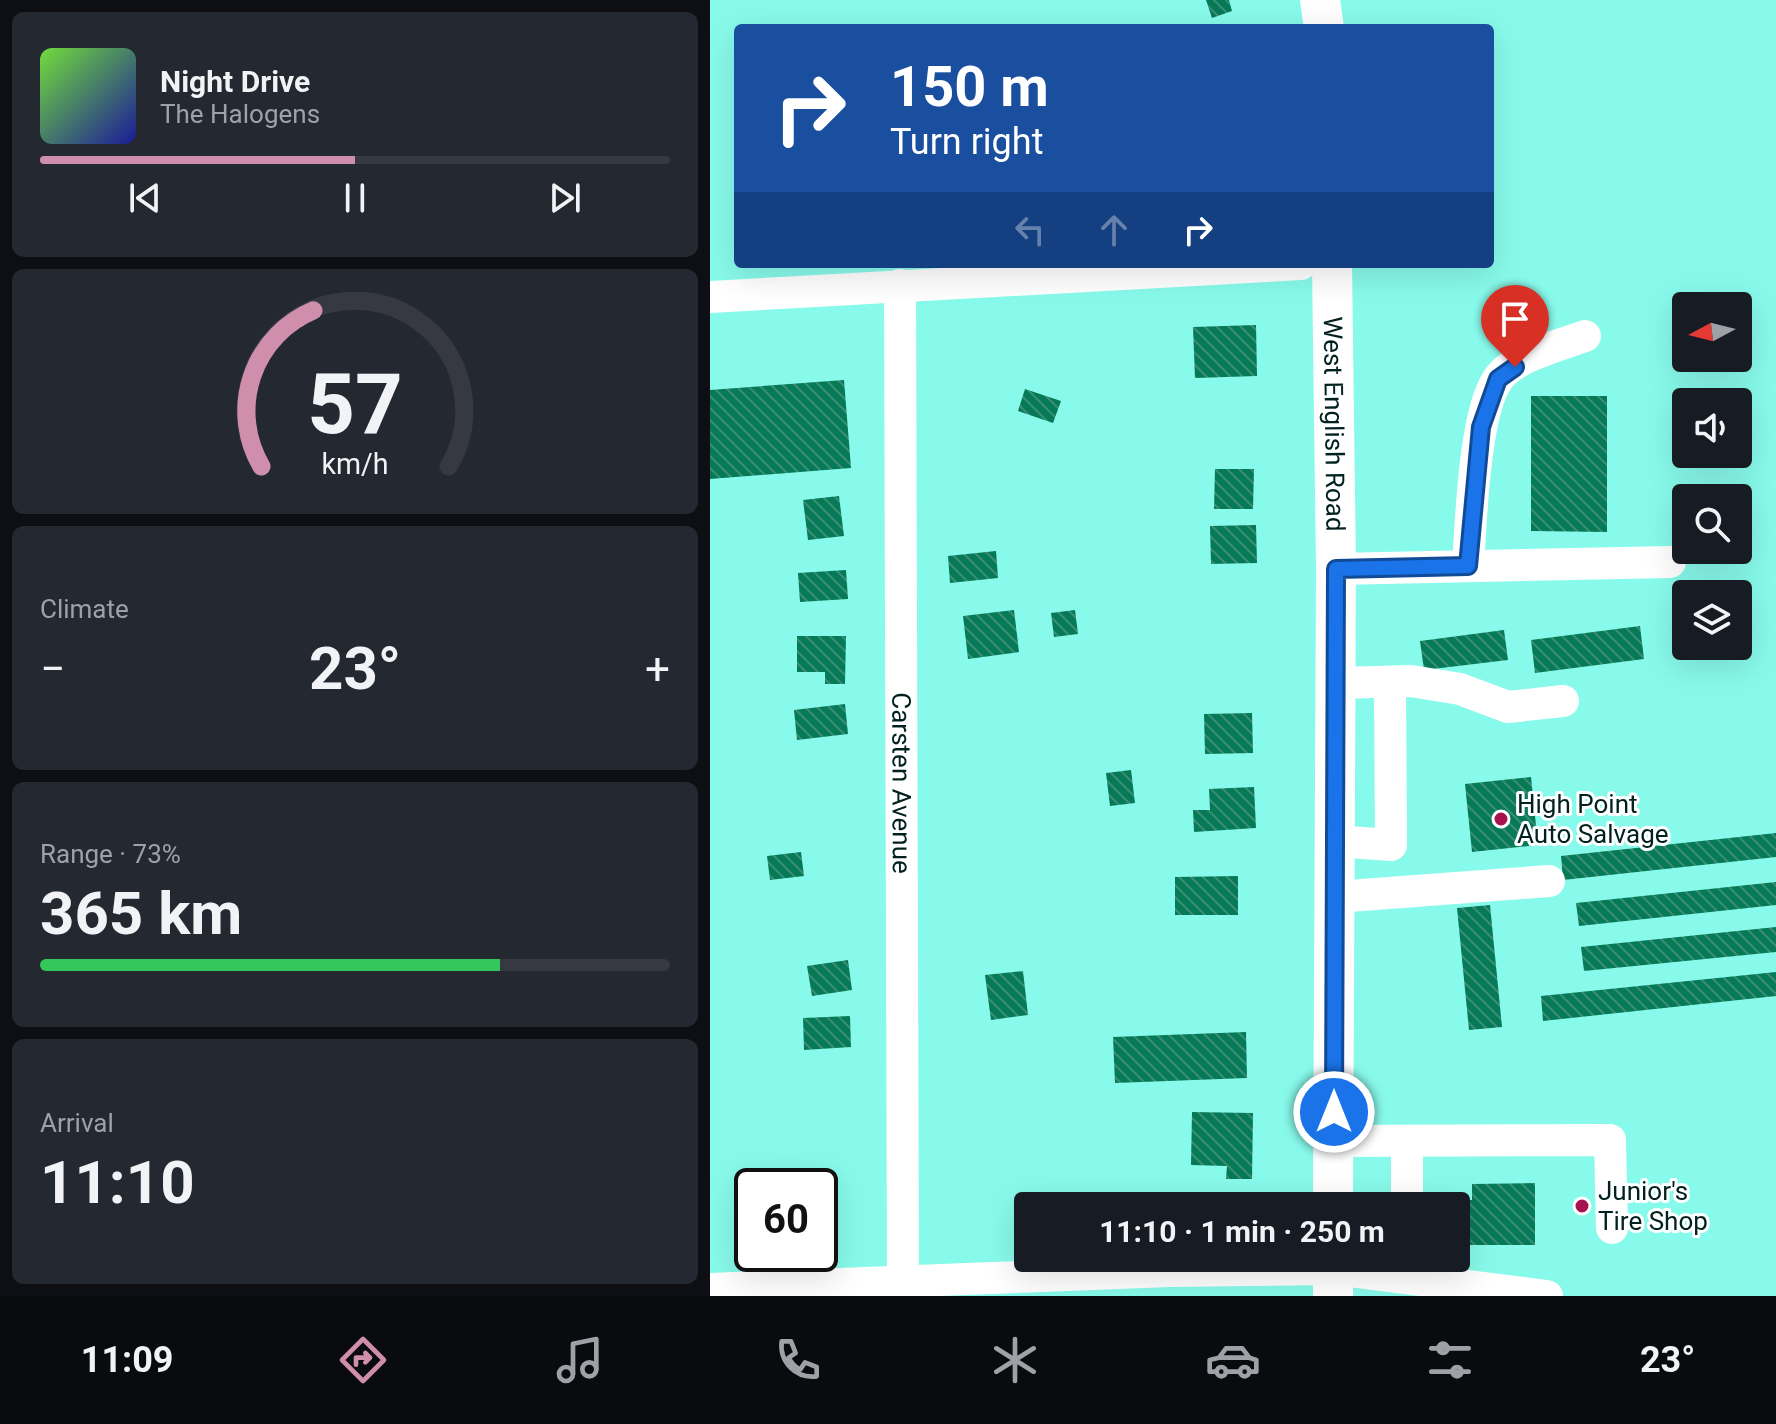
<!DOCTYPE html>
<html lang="en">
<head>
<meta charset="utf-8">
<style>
	body { margin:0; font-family:Roboto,sans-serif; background:#242831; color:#f1f3f6; height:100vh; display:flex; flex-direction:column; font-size:30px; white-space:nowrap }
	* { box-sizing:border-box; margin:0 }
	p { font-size:26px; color:#9ea1a6 }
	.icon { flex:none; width:44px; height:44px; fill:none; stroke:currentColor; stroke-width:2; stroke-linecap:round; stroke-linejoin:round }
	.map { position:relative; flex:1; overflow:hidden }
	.drawer { display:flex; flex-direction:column; gap:12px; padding:12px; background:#0d0f14; width:710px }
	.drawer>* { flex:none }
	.guide { position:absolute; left:24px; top:24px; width:760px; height:244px; border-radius:8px; box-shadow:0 8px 32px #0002; background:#1a4fa0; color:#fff; overflow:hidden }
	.needle { width:52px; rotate:263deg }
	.tools { position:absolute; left:962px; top:292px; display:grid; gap:16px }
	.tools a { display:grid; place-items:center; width:80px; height:80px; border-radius:8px; background:#171b24; box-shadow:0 8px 32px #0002; font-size:40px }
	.speed { position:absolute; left:24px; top:1168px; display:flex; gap:16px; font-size:40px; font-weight:700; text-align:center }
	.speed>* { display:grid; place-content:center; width:104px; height:104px; border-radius:50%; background:#171b24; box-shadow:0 8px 32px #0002; line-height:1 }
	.speed .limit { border:4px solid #111; border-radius:12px; background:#fff; color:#111 }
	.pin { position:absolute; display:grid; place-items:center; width:68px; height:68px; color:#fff; margin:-82px -34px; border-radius:50% 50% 50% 0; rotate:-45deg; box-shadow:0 0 8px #0007 }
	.pin .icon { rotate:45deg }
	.me { position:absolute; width:88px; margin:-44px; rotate:0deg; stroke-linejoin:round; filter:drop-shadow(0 0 6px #0008) }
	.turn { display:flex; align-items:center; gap:28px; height:168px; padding:0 24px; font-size:36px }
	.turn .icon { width:104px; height:104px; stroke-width:2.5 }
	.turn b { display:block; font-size:56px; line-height:68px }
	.lanes { display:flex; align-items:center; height:76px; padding:0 24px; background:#0003; justify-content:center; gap:40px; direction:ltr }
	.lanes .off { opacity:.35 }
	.big { font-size:60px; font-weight:700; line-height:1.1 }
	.drawer .tile { flex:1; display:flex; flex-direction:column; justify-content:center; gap:12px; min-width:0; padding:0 28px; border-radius:12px; background:#242831 }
	.drawer .dial { align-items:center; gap:0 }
	.dial svg { height:208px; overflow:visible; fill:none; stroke:#363941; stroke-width:7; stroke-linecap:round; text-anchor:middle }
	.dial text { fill:#f1f3f6; stroke:none }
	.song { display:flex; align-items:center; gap:24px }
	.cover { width:96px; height:96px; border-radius:12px; background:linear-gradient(135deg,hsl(100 70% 55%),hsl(240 70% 35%)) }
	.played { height:8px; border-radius:4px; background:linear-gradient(90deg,#cf8eab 50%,#363941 50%) }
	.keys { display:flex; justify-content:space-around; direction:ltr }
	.heat { display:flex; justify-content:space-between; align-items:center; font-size:44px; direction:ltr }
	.charge { height:12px; border-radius:6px; background:linear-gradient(90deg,#34c759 73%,#363941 0) }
	.trip { position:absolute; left:304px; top:1192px; width:456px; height:80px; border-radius:8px; background:#171b24; box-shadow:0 8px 32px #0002; font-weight:700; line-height:80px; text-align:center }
	.tab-bar { display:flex; height:128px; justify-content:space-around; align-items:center; background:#090b0e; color:#9ea1a6 }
	.tab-bar .icon { width:56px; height:56px }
	.tab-bar .selected { color:#cf8eab }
	.tab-bar b { font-size:36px; color:#f1f3f6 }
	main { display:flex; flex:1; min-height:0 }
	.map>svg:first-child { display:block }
	.building { fill:url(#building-back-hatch) }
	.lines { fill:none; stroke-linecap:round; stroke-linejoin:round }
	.minor { stroke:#fff; stroke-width:32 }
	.major { stroke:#fff; stroke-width:40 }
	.route-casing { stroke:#114b97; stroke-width:20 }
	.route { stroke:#1a73e8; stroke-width:14 }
	.poi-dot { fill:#a61350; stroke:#fff; stroke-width:3 }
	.labels { text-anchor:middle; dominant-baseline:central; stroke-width:6; stroke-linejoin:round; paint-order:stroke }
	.street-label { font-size:26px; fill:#00211d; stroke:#fff }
	.poi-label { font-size:26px; fill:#00211d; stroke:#fff; text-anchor:start }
</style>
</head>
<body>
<main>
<section class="drawer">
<div class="tile">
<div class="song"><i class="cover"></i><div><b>Night Drive</b><p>The Halogens</p></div></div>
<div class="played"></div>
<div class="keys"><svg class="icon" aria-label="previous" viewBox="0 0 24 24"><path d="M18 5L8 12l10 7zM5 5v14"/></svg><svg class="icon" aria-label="pause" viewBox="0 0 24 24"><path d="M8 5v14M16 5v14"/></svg><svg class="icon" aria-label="next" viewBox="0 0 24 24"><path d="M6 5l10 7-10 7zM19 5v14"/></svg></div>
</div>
<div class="tile dial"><svg viewBox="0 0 100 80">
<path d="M14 69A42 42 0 1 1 86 69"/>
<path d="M14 69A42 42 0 0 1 34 9" stroke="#cf8eab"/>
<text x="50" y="56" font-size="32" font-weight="700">57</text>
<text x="50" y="72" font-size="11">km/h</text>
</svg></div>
<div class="tile"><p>Climate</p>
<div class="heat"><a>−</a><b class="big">23°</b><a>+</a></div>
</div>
<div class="tile"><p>Range · 73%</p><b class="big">365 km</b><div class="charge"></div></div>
<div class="tile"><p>Arrival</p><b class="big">11:10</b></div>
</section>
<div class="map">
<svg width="1066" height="1296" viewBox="0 0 1066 1296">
	<defs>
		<pattern id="building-back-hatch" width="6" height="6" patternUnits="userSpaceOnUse" patternTransform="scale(2)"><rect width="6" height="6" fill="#067956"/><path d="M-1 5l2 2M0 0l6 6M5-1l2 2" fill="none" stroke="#3a8d74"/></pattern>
	</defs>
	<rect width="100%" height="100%" fill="#88faeb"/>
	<g class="building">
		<path d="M 496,0 L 519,0 L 522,11 L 502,18 Z"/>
		<path d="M 546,325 L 547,376 L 485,378 L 483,327 Z"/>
		<path d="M 134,380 L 141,468 L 0,479 L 0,390 Z"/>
		<path d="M 315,389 L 351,401 L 343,423 L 308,411 Z"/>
		<path d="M 821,396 L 897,396 L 897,532 L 821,531 Z"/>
		<path d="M 505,469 L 544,469 L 543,509 L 504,509 Z"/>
		<path d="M 129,496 L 134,536 L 98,540 L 93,500 Z"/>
		<path d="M 546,525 L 547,563 L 501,564 L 500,526 Z"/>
		<path d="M 286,551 L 288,578 L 240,583 L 238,556 Z"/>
		<path d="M 136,570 L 138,599 L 90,602 L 88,573 Z"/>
		<path d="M 304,610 L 309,652 L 258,659 L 253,616 Z"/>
		<path d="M 365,610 L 368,634 L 344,637 L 341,613 Z"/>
		<path d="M 930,626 L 934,659 L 825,673 L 821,640 Z"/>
		<path d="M 794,630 L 798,660 L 714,670 L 710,641 Z"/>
		<path d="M 87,636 L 136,636 L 135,684 L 115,684 L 115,672 L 87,672 Z"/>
		<path d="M 135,704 L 138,734 L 87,740 L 84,710 Z"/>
		<path d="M 542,713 L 543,753 L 495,754 L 494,714 Z"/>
		<path d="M 421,770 L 425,803 L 400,806 L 396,773 Z"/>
		<path d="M 821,777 L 828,845 L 762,852 L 755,784 Z"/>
		<path d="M 544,787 L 546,828 L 484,832 L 483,810 L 500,810 L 499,789 Z"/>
		<path d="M 1066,833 L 1066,857 L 853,880 L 851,856 Z"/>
		<path d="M 91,852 L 94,876 L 60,880 L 57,856 Z"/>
		<path d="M 528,876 L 528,915 L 465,915 L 465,877 Z"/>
		<path d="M 1066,882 L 1066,905 L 869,926 L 866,903 Z"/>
		<path d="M 780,905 L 792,1027 L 759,1030 L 747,908 Z"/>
		<path d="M 1066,927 L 1066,952 L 874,971 L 871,947 Z"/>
		<path d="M 138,960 L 142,990 L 102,996 L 97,966 Z"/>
		<path d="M 313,971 L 318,1015 L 281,1020 L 275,975 Z"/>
		<path d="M 1066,972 L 1066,996 L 833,1021 L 831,996 Z"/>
		<path d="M 140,1016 L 141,1047 L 94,1050 L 93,1018 Z"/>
		<path d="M 536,1032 L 537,1078 L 405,1083 L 403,1037 Z"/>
		<path d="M 482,1112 L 543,1113 L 542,1179 L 516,1179 L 517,1166 L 481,1165 Z"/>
		<path d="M 825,1183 L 825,1245 L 756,1245 L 756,1257 L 746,1257 L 746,1206 L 726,1206 L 726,1200 L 762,1200 L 762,1184 Z"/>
	</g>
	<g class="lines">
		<g class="minor">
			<path id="s1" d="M 190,285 L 193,1282"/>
			<path d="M 0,297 L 591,264"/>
			<path d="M 758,566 C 761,523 764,413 788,379 C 803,357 850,345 875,336"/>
			<path d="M 626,569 L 960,562"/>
			<path d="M 626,683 L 701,681 L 750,689 L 798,707 L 853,701"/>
			<path d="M 625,841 L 681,845 L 680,682"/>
			<path d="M 625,897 L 839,881"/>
			<path d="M 624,1141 L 900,1140 L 902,1228"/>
			<path d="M 697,1143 L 697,1206"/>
			<path d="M 0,1289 L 459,1271 L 623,1269 L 837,1296"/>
		</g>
		<g class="major">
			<path d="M 610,0 L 614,28"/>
			<path id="s2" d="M 622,264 L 626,569 L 623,1206"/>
			<path d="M 623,1296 L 623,1258"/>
		</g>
	</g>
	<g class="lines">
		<defs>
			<path id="route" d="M 624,1112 L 626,569 L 758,566 L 771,427 L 788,379 L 805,367"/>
		</defs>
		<use href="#route" class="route-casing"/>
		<use href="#route" class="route"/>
	</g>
	<g class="poi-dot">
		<circle cx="791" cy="819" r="8"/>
		<circle cx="872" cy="1206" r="8"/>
	</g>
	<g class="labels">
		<g class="street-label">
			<text stroke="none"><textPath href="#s2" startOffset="160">West English Road</textPath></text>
			<text stroke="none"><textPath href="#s1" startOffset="498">Carsten Avenue</textPath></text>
		</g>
		<g class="poi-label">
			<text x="807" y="804">High Point<tspan x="807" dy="30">Auto Salvage</tspan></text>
			<text x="888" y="1191">Junior's<tspan x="888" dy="30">Tire Shop</tspan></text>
		</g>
	</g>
</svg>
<div class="tools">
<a><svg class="needle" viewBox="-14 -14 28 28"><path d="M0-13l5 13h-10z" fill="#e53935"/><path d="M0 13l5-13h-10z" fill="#9ea1a6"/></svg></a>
<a><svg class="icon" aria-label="sound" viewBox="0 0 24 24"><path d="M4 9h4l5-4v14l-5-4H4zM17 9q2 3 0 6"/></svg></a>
<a><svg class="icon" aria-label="search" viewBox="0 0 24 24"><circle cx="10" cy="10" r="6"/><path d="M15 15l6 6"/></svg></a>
<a><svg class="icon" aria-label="layers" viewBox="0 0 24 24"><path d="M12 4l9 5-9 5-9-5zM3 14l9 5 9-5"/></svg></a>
</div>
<div class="speed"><div class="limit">60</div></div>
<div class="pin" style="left:805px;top:367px;background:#d93025"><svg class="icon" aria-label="arrive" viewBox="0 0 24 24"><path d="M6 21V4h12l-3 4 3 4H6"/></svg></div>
<svg class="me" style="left:624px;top:1112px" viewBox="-20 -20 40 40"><circle r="17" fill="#1a73e8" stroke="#fff" stroke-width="3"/><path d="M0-11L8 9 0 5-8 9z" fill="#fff"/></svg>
<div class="trip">11:10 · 1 min · 250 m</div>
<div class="guide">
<div class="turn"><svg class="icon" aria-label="right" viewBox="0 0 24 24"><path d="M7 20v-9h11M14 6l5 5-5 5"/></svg><div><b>150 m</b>Turn right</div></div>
<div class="lanes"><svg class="icon off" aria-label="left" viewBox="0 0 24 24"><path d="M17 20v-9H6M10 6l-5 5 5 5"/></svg><svg class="icon off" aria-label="ahead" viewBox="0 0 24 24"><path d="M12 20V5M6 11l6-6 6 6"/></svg><svg class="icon" aria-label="right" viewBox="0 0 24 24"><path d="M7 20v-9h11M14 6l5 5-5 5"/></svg></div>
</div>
</div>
</main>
<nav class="tab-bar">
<b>11:09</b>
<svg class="icon selected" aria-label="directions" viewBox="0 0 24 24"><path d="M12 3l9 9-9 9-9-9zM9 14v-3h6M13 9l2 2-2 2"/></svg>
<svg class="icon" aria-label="music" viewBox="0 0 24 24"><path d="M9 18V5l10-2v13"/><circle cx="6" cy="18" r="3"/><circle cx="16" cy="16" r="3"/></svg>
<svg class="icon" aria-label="phone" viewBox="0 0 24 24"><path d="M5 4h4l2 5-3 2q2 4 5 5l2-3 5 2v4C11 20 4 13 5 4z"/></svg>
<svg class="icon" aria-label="climate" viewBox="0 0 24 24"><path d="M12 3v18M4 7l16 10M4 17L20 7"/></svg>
<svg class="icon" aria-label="car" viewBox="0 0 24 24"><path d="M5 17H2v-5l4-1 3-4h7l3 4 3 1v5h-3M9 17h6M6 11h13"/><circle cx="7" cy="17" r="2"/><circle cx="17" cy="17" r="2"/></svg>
<svg class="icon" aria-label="filters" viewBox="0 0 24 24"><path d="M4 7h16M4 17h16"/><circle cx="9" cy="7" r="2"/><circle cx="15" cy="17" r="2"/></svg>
<b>23°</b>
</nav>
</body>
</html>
